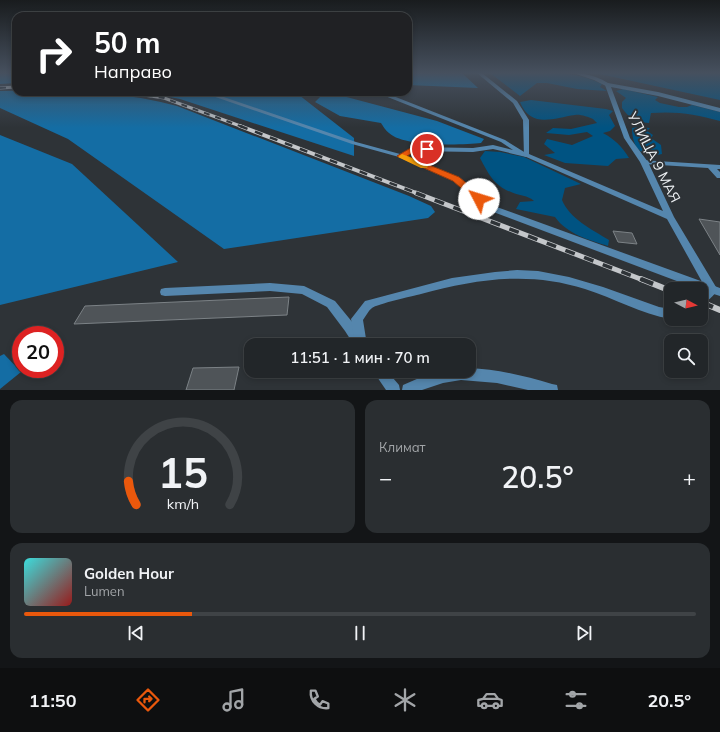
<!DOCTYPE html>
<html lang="ru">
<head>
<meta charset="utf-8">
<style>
	body { margin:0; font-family:Mulish,sans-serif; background:#2a2e31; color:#f1f3f6; height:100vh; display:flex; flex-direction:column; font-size:15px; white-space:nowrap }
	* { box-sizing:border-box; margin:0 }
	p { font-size:13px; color:#a2a5a8 }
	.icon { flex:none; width:22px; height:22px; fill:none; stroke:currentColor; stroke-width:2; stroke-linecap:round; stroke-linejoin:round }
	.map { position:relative; height:390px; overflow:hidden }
	.sheet { display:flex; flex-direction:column; gap:10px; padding:10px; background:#131517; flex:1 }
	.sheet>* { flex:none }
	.banner { position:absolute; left:12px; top:12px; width:400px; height:84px; border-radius:12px; box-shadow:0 2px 6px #0003,0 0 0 1px #3f4346; background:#202124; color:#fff; overflow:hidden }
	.needle { width:26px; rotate:97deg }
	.fabs { position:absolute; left:664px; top:282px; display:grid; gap:8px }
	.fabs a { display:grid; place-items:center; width:44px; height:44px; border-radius:8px; background:#222629; box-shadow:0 2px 6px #0003,0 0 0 1px #3f4346; font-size:20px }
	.speed { position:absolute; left:12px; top:326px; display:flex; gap:8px; font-size:20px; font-weight:700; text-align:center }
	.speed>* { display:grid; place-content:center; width:52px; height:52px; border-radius:50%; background:#222629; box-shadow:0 2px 6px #0003,0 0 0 1px #3f4346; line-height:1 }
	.speed .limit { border:6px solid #d22; background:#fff; color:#111 }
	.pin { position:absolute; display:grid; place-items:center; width:34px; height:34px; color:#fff; margin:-17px; border:2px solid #fff; border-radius:50%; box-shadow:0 1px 4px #0007 }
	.me { position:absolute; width:44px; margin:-22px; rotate:310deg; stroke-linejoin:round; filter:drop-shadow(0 0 3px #0008) }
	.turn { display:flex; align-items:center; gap:14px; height:84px; padding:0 16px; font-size:18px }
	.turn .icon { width:52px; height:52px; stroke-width:2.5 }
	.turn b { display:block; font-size:28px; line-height:34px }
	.big { font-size:30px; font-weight:600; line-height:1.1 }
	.sheet .widget { flex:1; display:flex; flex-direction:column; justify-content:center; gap:6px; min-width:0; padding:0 14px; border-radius:12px; background:#2a2e31 }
	.sheet .dial { align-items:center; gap:0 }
	.dial svg { height:104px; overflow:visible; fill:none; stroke:#3f4346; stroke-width:7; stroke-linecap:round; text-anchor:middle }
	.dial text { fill:#f1f3f6; stroke:none }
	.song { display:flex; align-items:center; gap:12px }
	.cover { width:48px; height:48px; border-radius:6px; background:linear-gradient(135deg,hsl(180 70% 55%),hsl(0 70% 35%)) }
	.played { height:4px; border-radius:2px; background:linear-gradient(90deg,#ea580c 25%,#3f4346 25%) }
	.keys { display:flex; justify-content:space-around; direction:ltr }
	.heat { display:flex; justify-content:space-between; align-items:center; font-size:22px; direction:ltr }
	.sheet .tiles { flex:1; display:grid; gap:10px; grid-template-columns:1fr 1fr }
	.widget:last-child { grid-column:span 2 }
	.trip { position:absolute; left:244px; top:338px; width:232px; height:40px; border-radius:12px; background:#222629; box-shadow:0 2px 6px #0003,0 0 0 1px #3f4346; font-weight:600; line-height:40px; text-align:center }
	.tabs { display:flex; height:64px; justify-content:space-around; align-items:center; background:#0e0f10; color:#a2a5a8 }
	.tabs .icon { width:28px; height:28px }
	.tabs .current { color:#ea580c }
	.tabs b { font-size:18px; color:#f1f3f6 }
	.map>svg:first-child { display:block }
	.green { fill:#005382 }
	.forest { fill:#146da4 }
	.building { fill:#4f5458; stroke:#7c8286 }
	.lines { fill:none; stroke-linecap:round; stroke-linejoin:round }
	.service { fill:#5586ad; fill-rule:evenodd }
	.minor { fill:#5586ad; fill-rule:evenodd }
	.tertiary { fill:#5586ad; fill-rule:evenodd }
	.rail-far3-casing { stroke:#c4c7ca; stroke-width:3 }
	.rail-far2-casing { stroke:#c4c7ca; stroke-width:4 }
	.rail-far1-casing { stroke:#c4c7ca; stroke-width:5 }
	.rail-casing { stroke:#c4c7ca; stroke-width:6 }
	.rail-far3 { stroke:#2e3337; stroke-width:2; stroke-dasharray:6; stroke-linecap:butt }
	.rail-far2 { stroke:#2e3337; stroke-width:2.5; stroke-dasharray:8; stroke-linecap:butt }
	.rail-far1 { stroke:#2e3337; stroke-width:3.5; stroke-dasharray:10; stroke-linecap:butt }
	.rail { stroke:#2e3337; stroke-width:4.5; stroke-dasharray:13; stroke-linecap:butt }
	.route { fill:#ea580c; stroke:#983908 }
	.slow { fill:#f59e0b }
	.labels { text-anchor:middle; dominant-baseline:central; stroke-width:4; stroke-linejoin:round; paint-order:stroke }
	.street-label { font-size:14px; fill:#edf0f3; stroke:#2e3337 }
</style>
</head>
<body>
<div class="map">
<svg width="720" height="390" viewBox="0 0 720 390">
	<rect width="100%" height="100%" fill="#2e3337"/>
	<g class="green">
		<path d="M 490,73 C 526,73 569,67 602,84 L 600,87 L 607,91 L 577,89 L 547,83 L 537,83 L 520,96 Z"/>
		<path d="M 595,73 L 720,73 L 720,100 Z"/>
		<path d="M 623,89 L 658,97 L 655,100 L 660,103 L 679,107 L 687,107 L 692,105 L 720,112 L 720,121 C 696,114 676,111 651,113 L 649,123 C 636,122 629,118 622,108 L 622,102 L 626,98 L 616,91 Z"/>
		<path d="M 531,100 L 606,109 L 613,111 L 609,115 L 615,126 L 610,131 L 603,133 C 614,139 622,146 629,158 L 616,159 L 608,166 L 565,163 L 544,155 L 555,153 L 544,144 L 547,139 L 572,145 L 593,136 L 587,132 L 569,135 L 546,133 L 553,128 L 571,129 L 597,123 L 593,119 C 588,117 580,114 575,115 C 553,118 531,129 520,102 Z"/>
		<path d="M 639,127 L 650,128 L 647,131 L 653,135 L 651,138 L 661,145 L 662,154 C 642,159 632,148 632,128 Z"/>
		<path d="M 485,151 L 500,152 L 524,157 L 581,184 L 565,188 L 562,200 C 570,219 591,229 609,240 L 608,246 C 589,240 567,234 555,217 L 516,209 L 520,202 L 534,201 C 528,195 519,196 511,192 C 494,186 488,173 480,158 Z"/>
	</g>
	<g class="forest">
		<path d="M 0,73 L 16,73 L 16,83 L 0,84 Z"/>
		<path d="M 408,73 L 462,73 L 478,88 L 408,85 Z"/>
		<path d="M 0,91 C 57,90 120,90 177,106 L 409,196 L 431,206 L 435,212 L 428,218 L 224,249 L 68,139 L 0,108 Z"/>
		<path d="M 144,92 L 179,92 L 196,96 L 292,92 L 299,95 L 354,138 L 354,156 L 180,99 Z"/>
		<path d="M 322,95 L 339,95 L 437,121 L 484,139 L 481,143 C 462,145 403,147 389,133 C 386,131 383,126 381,123 L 340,116 L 315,102 Z"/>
		<path d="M 0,135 L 72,164 L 178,262 L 0,305 Z"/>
		<path d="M 4,354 L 21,372 L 0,389 L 0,356 Z"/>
	</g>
	<g class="building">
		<path d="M 699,219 L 720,222 L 720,255 Z"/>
		<path d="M 613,231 L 632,233 L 637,244 L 618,242 Z"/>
		<path d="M 289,297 L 287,315 L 74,324 L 85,306 Z"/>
		<path d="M 239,367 L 234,390 L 186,390 L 193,368 Z"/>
	</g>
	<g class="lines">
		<g class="service">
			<path d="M 573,73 C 586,73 600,77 611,85 L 606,86 L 594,80 Z"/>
			<path d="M 201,92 L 209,92 L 356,142 L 400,154 L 414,147 L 473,148 L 493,145 L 513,150 L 501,142 L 375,92 L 383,92 L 505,140 L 529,155 L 526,157 L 493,149 L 473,152 L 415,151 L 407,156 L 459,177 L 494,206 L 720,288 L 720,296 L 701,290 L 701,289 L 698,289 L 488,210 L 453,181 L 399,157 L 352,144 Z"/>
			<path d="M 641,160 L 720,165 L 720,169 L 717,169 L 720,172 L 720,178 L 717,178 L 708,168 L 644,164 L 640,162 Z"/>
			<path d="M 270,283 L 304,286 L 335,301 L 353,323 L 366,345 L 354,345 L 345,331 L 327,307 L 302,294 L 270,291 L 165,296 L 161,295 L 160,292 L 161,289 L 165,288 Z"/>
		</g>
		<g class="minor">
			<path d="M 477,73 L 482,73 L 517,101 L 529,120 L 529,154 L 663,211 L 640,162 L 624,138 L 605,85 L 608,83 L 658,92 L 720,108 L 720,112 L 658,96 L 611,87 L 630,138 L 648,162 L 674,217 L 716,287 L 717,290 C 714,296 707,302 701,304 L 701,294 L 706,289 L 667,219 L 524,156 L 523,120 L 513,103 Z"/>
			<path d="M 517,270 L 538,271 L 569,277 L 603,287 L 659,307 L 671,309 L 671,319 C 641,314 614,298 585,289 C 529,271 477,279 421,294 C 413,296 377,304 372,308 C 368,311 366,316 363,320 L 367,345 L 355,345 L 351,319 L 365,301 L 369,300 L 452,278 L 495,272 Z"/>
			<path d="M 373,371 L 387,371 L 399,385 L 400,390 L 386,390 Z"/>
		</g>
		<path class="tertiary" d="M 469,368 C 497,369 525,376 552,384 L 557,385 L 558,390 L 528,390 L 497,383 L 461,380 L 443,383 L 422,390 L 402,390 L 403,385 L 426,375 L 441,371 L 469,371 Z"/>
		<defs>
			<g id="rail-far3">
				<path d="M 0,88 L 16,87"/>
				<path d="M 123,92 L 164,98 L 243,127"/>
			</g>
			<path id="rail-far2" d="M 240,126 L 419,194"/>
			<path id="rail-far1" d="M 416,193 L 643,280"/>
			<g id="rail">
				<path d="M 641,279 L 671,291"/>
				<path d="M 701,302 L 720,310"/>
			</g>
		</defs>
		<use href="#rail-far3" class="rail-far3-casing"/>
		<use href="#rail-far2" class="rail-far2-casing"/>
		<use href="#rail-far1" class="rail-far1-casing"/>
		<use href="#rail" class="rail-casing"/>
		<use href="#rail-far3" class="rail-far3"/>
		<use href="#rail-far2" class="rail-far2"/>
		<use href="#rail-far1" class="rail-far1"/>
		<use href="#rail" class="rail"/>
	</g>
	<linearGradient id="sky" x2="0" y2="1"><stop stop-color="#191c1e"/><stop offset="0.57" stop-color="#46505e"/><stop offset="1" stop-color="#46505e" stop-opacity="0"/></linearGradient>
	<rect width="720" height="128" fill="url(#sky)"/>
	<path class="route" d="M 414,146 L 427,147 L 431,149 L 427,151 L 416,151 L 407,156 L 459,177 L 483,197 L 483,201 L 476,201 L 453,181 L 397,156 Z"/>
	<path class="slow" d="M 402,154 L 427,164 L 428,166 L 427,168 L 421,168 L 400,158 L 398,157 Z"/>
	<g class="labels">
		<g class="street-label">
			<text transform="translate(654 157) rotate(63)">УЛИЦА 9 МАЯ</text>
		</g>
	</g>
</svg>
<div class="fabs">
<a><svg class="needle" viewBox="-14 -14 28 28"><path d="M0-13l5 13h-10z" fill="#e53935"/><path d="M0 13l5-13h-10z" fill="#a2a5a8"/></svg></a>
<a><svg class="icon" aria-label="search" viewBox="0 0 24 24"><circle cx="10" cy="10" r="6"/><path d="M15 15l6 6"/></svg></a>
</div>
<div class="speed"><div class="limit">20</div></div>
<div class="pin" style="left:427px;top:149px;background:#d93025"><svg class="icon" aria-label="arrive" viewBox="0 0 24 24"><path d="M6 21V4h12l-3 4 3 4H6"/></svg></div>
<svg class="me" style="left:479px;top:199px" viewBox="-20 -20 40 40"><circle r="19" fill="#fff"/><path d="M0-13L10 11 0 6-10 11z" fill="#ea580c"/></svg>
<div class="trip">11:51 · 1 мин · 70 m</div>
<div class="banner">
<div class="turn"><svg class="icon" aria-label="right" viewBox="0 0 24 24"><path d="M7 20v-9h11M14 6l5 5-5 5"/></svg><div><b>50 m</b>Направо</div></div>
</div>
</div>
<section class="sheet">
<div class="tiles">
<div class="widget dial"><svg viewBox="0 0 100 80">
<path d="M14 69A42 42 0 1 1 86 69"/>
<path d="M14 69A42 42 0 0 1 8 51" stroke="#ea580c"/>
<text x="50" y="56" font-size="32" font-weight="700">15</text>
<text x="50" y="72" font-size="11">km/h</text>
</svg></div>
<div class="widget"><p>Климат</p>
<div class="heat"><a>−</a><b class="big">20.5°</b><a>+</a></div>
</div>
<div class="widget">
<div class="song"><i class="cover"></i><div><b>Golden Hour</b><p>Lumen</p></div></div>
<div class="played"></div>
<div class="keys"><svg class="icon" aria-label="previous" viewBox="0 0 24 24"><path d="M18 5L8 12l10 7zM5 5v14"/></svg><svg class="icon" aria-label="pause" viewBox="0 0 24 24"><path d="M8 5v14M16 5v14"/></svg><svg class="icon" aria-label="next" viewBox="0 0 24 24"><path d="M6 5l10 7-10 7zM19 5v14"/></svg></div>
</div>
</div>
</section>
<nav class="tabs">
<b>11:50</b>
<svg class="icon current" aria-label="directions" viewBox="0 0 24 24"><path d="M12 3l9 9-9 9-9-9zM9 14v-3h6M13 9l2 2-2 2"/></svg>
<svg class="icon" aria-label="music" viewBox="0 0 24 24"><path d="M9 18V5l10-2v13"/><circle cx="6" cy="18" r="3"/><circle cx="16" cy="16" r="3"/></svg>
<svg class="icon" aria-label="phone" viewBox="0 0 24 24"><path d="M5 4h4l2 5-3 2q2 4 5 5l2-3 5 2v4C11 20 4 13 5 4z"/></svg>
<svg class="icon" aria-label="climate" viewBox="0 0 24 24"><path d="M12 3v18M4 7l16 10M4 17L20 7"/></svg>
<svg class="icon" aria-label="car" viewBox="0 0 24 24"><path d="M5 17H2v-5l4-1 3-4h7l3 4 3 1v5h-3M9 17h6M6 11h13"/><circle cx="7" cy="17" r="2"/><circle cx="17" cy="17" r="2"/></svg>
<svg class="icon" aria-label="filters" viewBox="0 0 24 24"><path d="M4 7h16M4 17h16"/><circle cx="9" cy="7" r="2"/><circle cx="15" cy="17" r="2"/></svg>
<b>20.5°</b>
</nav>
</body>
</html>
